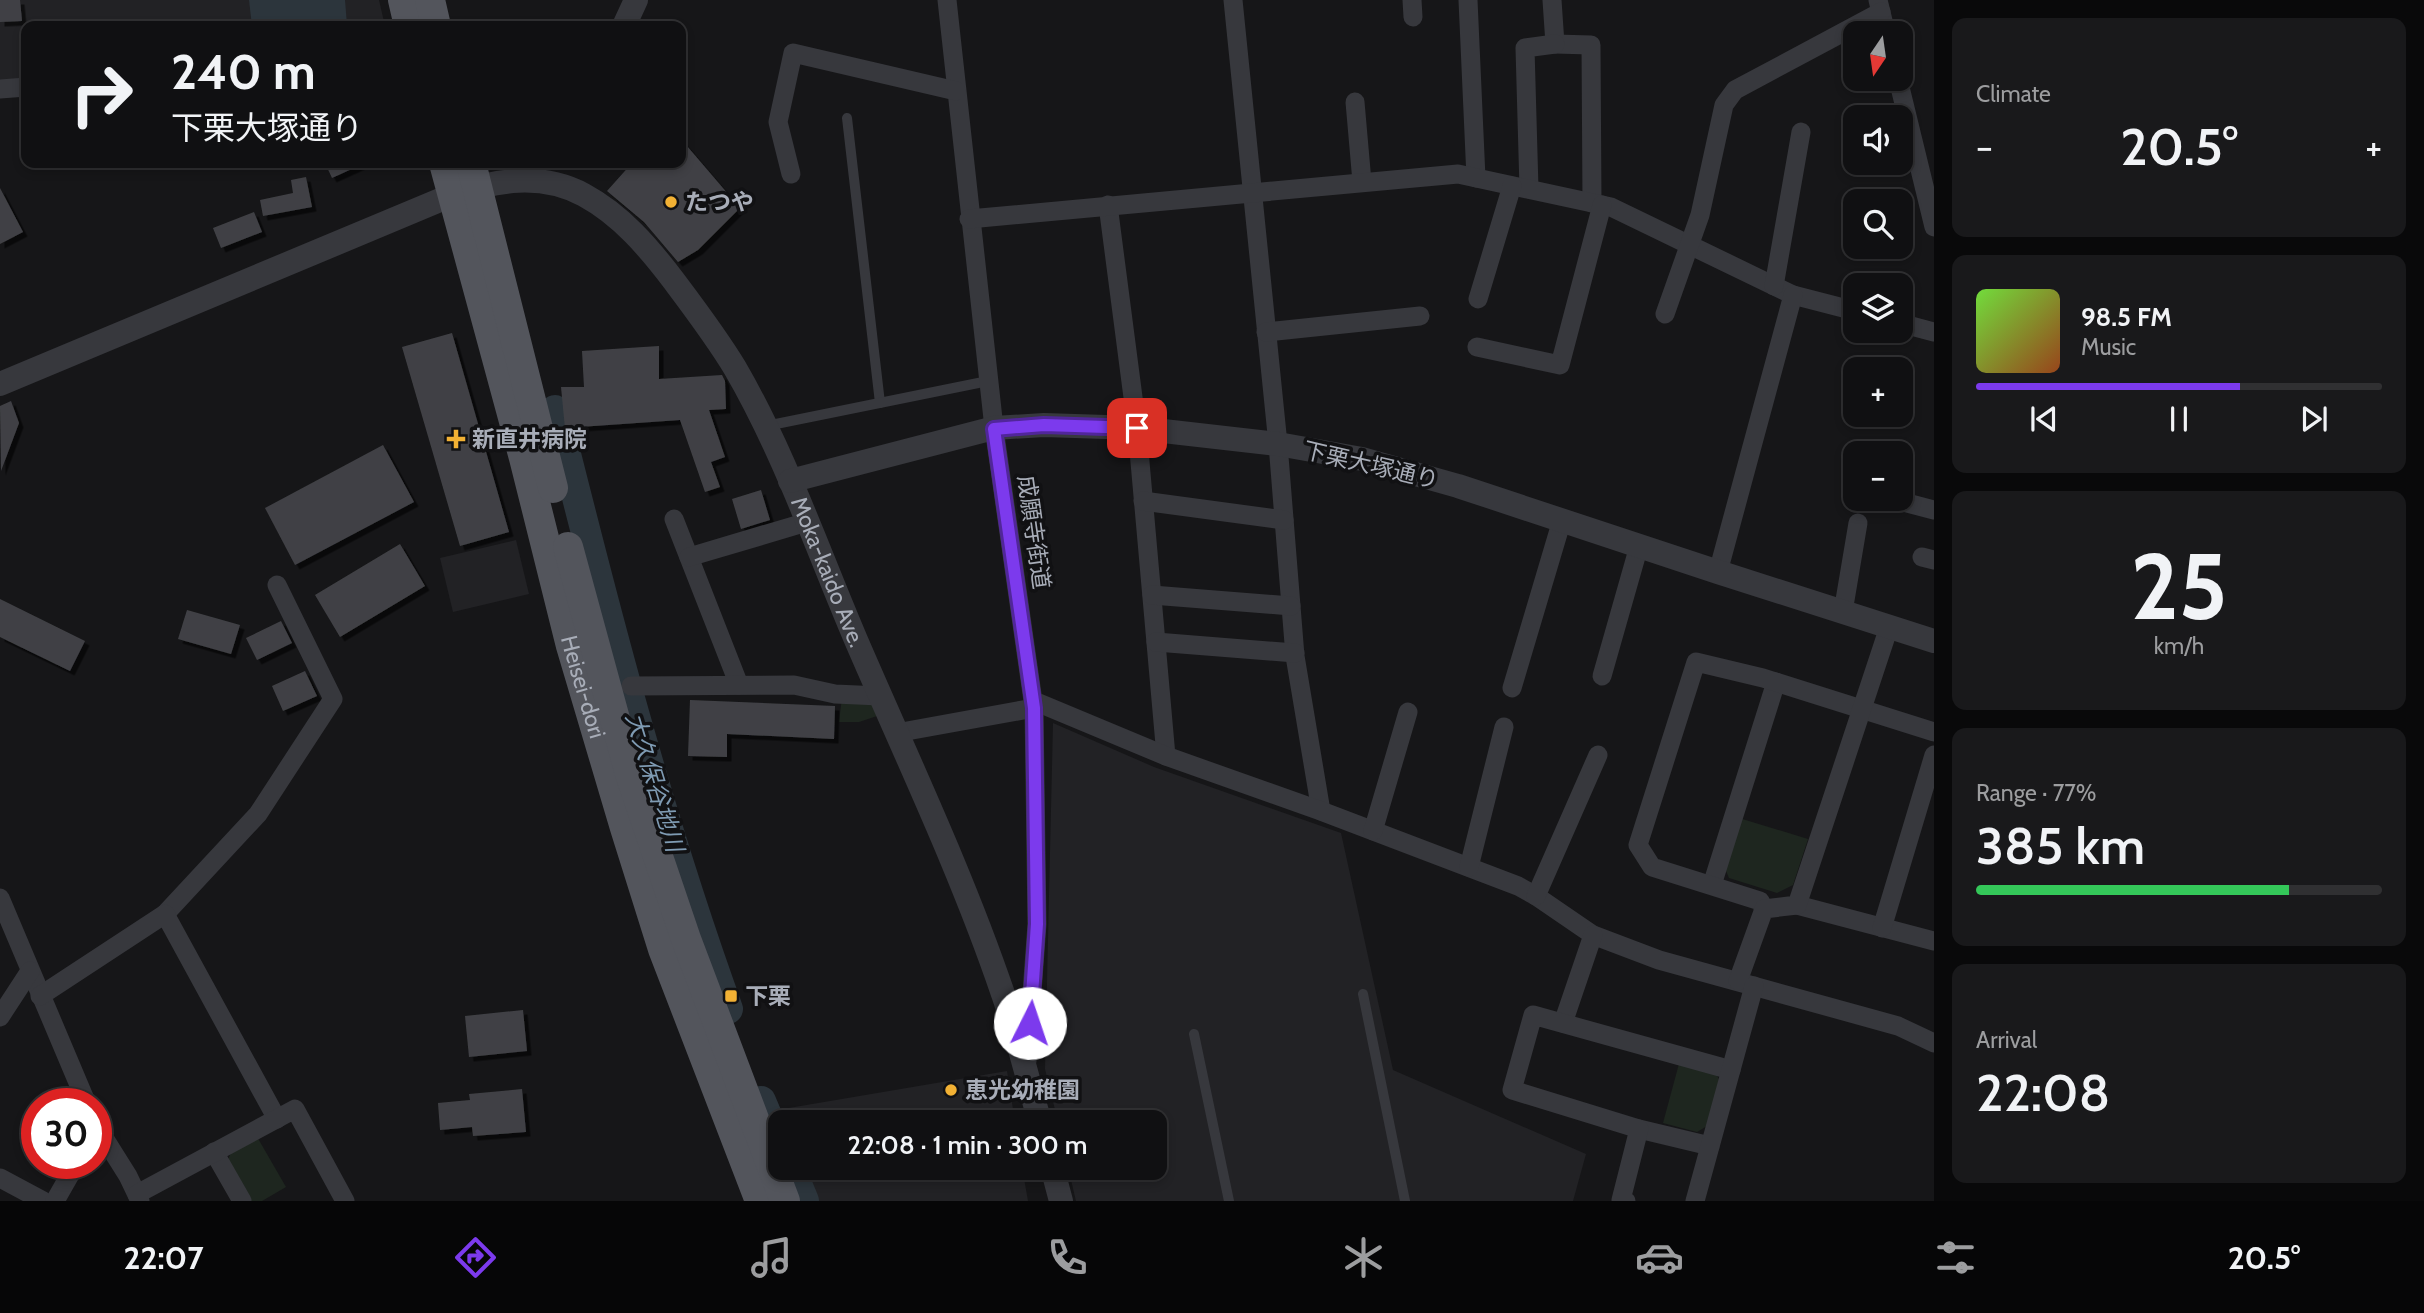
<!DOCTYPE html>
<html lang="en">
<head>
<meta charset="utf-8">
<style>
	body { margin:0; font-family:Cabin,"Noto Sans JP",sans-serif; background:#19191b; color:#f1f3f6; height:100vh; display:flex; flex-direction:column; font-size:26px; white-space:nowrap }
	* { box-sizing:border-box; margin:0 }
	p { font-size:23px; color:#9c9d9f }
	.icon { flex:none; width:38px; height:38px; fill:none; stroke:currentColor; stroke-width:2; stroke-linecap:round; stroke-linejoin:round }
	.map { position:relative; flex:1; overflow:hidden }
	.drawer { display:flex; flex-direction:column; gap:18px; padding:18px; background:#09090a; width:490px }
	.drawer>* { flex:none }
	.top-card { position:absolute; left:21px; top:21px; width:665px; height:147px; border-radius:14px; box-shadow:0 4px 10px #0003,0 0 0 2px #303032; background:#101012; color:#f1f3f6; overflow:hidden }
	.needle { width:46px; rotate:193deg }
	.buttons { position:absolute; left:1843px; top:21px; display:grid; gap:14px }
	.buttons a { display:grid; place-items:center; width:70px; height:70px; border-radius:14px; background:#101012; box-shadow:0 4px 10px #0003,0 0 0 2px #303032; font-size:35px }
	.speed { position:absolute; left:21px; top:1088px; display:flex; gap:14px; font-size:35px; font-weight:700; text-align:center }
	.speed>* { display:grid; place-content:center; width:91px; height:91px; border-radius:50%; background:#101012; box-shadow:0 4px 10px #0003,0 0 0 2px #303032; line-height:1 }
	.speed .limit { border:10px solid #d22; background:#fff; color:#111 }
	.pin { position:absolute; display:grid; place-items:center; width:60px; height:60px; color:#fff; margin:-30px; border-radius:14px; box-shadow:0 4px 10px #0006 }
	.me { position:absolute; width:77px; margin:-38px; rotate:4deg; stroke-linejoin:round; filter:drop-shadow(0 0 5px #0008) }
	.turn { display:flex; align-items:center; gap:24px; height:147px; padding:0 35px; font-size:32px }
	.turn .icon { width:91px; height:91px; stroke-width:2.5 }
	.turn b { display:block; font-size:49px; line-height:60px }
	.big { font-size:52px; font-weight:600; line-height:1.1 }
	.drawer .tile { flex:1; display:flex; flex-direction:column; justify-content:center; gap:10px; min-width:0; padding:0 24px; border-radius:14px; background:#19191b }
	.drawer .dial { align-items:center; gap:0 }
	.dial b { font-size:91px; line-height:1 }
	.song { display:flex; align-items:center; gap:21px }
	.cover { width:84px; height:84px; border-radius:10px; background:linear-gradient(135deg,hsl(100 70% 55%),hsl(20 70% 35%)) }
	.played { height:7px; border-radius:4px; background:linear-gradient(90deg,#7c3aed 65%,#303032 65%) }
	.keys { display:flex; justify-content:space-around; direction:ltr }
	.heat { display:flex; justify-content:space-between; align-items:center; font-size:38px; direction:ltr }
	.charge { height:10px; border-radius:5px; background:linear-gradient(90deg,#34c759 77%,#303032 0) }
	.trip { position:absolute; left:768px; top:1110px; width:399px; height:70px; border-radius:14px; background:#101012; box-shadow:0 4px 10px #0003,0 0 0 2px #303032; font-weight:600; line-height:70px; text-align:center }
	.tabs { display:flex; height:112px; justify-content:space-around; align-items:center; background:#060607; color:#9c9d9f }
	.tabs .icon { width:49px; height:49px }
	.tabs .active { color:#7c3aed }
	.tabs b { font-size:32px; color:#f1f3f6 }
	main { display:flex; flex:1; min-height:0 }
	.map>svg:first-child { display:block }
	.built { fill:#222225 }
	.green { fill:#1e261f }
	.water { fill:#2c353c }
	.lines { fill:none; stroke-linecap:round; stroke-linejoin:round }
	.river { stroke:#2c353c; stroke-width:30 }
	.building { fill:#404145; filter:url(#shadow) }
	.service { stroke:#37383d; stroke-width:10 }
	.minor { stroke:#37383d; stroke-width:19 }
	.tertiary { stroke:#37383d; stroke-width:24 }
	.primary { stroke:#53555c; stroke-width:30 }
	.route-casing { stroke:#51269a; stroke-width:18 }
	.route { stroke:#7c3aed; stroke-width:12 }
	.poi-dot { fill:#f2b134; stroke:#111113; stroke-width:2.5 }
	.labels { text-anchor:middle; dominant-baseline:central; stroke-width:7; stroke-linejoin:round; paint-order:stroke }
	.poi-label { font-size:23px; font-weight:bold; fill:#a8adb8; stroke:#111113; text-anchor:start }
	.street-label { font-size:23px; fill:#a8adb8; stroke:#111113 }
	.water-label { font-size:24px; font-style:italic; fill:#7f9bb3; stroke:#111113 }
</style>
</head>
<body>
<main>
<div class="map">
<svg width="1934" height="1201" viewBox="0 0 1934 1201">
	<defs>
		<filter id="shadow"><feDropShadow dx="4.5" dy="4.5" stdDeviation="0" flood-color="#0009"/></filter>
	</defs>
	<rect width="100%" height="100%" fill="#161618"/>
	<g class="built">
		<path d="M 0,0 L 379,0 L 385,26 L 26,26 L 26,80 L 0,83 Z"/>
		<path d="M 516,540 L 529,594 L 453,612 L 440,558 Z"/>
		<path d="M 1053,723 L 1154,767 L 1341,833 L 1393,1070 L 1586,1154 L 1573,1201 L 1076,1201 L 1068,1167 L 1155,1167 L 1155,1122 L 1058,1122 L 1045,1069 Z"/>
		<path d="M 1007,1071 L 1015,1122 L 782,1122 L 777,1110 Z"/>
		<path d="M 801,1167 L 1022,1167 L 1028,1201 L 815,1201 Z"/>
	</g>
	<g class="green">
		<path d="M 842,697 L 870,699 L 877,716 L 859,722 L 839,722 Z"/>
		<path d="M 1739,818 L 1808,839 L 1793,885 L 1777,893 L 1729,878 L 1724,866 Z"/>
		<path d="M 1680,1060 L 1715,1070 L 1719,1080 L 1707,1126 L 1697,1132 L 1663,1123 Z"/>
		<path d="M 256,1135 L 286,1187 L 262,1201 L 249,1201 L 227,1162 L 232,1150 Z"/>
	</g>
	<path class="water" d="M 249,0 L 345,0 L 347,25 L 252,26 Z"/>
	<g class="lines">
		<g class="river">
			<path d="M 555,410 C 605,611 657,813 728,1009"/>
			<path d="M 761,1101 L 780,1146"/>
			<path d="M 790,1167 L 804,1201"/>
		</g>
	</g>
	<g class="building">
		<path d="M 0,0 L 20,0 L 22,21 L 0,22 Z"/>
		<path d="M 681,139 L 740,208 L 698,250 L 678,262 L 644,222 L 607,191 L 632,163 L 681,163 Z"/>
		<path d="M 325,163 L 365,163 L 332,178 Z"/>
		<path d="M 306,177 L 312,207 L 263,216 L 260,200 L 293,193 L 291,180 Z"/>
		<path d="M 0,188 L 23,232 L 0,244 Z"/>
		<path d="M 254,212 L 262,232 L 221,248 L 213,228 Z"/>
		<path d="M 452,333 L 509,532 L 460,546 L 402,347 Z"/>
		<path d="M 659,346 L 659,379 L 722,375 L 725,381 L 726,409 L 709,410 L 725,457 L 711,462 L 720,487 L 705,492 L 680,420 L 565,428 L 561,387 L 584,387 L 582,351 Z"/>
		<path d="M 11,401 L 19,423 L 1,471 L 0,406 Z"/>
		<path d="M 383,445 L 414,502 L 295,565 L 265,508 Z"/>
		<path d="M 761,490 L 770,520 L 741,529 L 732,499 Z"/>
		<path d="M 400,544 L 425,586 L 340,637 L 315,595 Z"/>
		<path d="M 0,599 L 85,641 L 70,671 L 0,637 Z"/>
		<path d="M 187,610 L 240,625 L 231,654 L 178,639 Z"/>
		<path d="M 281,621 L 292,643 L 257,660 L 246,638 Z"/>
		<path d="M 305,671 L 317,696 L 283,711 L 272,686 Z"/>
		<path d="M 690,700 L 835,706 L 834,739 L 727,734 L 727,757 L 688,756 Z"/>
		<path d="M 523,1010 L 527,1051 L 469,1057 L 465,1016 Z"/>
		<path d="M 522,1089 L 526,1132 L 473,1136 L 472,1127 L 440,1130 L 438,1103 L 470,1100 L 469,1094 Z"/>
	</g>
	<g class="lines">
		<g class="service">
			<path d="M 847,118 L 880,403"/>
			<path d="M 766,426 L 988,381"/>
			<path d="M 1363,994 L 1405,1201"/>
			<path d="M 1194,1034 L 1229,1201"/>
		</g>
		<g class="minor">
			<path d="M 947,0 L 994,428 L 1034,708 L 1037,924 L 1027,1061"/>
			<path d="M 1233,0 L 1278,444 L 1295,656 L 1321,811"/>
			<path d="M 1412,0 L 1413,17"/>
			<path d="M 1468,0 L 1476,178"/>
			<path d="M 1552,0 L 1555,44 L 1591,45 L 1592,203"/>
			<path d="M 1878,0 L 1886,33"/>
			<path d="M 1898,79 L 1934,227"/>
			<path d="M 0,89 L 26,87"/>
			<path d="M 1355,102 L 1362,182"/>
			<path d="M 791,174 L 778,122 L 793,53 L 956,91"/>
			<path d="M 1529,189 L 1525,48 L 1555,44"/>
			<path d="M 1108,205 L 1137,428 L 1166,756"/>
			<path d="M 969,219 L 1458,174 L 1611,207 L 1793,295 L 1855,311"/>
			<path d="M 1774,286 L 1801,132"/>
			<path d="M 1478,299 L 1512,186"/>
			<path d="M 1665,314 L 1700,215 L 1724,105 L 1735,90 L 1881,12"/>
			<path d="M 1900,323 L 1934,332"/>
			<path d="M 1266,332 L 1420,316"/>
			<path d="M 1477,347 L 1560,365 L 1602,205"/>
			<path d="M 1892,499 L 1934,510"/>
			<path d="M 1143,501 L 1284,520"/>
			<path d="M 674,519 L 739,685"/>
			<path d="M 689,557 L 807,522"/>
			<path d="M 1922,557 L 1934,560"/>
			<path d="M 1718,572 L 1793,295"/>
			<path d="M 1152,595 L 1291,606"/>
			<path d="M 1843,612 L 1858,523"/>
			<path d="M 1156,642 L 1295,653"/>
			<path d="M 1602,676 L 1639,546"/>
			<path d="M 631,686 L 794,685 L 835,694 L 880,696"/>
			<path d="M 1512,688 L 1562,520"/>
			<path d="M 1034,701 L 1166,756 L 1321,811 L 1518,886 L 1536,896 L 1593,935 L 1659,960 L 1898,1026 L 1934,1043"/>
			<path d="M 896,733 L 1034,708"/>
			<path d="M 1373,831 L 1408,712"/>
			<path d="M 1469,867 L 1504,727"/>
			<path d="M 1712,885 L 1776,682"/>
			<path d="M 1536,896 L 1598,755"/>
			<path d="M 0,898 L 87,1104"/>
			<path d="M 1797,905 L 1934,941"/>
			<path d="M 1764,909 L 1760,901 L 1652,867 L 1638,845 L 1696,662 L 1763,678 L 1934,732"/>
			<path d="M 165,914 L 258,814 L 333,699 L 277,585"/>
			<path d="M 1882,928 L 1934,755"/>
			<path d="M 1738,981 L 1764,909 L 1797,905 L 1889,627"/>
			<path d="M 40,996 L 165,914 L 277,1119"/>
			<path d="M 0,1017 L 30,971"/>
			<path d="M 1563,1023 L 1593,935"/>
			<path d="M 96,1125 L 128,1176 L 140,1201"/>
			<path d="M 1639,1129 L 1710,1146"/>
			<path d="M 214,1152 L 242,1201"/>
			<path d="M 0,1178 L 43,1201"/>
			<path d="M 137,1194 L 295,1109 L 345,1201"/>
			<path d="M 55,1201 L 76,1164"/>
			<path d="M 1626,1201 L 1621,1200 L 1639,1129 L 1512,1090 L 1533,1015 L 1731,1070"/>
			<path d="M 1695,1201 L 1754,986"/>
		</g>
		<g class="tertiary">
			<path d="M 624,26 L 636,0"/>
			<path id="s1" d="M 0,384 L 452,195 C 496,180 541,172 584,195 C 621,215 649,248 674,281 C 695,309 717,338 735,368 C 785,454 817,549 856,640 C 906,756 961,871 1002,991 C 1017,1033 1027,1078 1040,1122"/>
			<path d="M 790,481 L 994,428 L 1044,425 L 1137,428 L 1278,444 L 1362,459 L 1458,486 L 1718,572 L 1934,641"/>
			<path d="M 1052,1167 L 1061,1201"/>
		</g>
		<g class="primary">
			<path d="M 403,0 L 409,26"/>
			<path d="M 430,0 L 436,26"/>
			<path id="s2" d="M 444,163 L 524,458 L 571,646 L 625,828 L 663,949 L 760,1201"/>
			<path d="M 471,163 L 553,488"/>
			<path d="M 568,547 L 630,774 L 686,939 L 785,1201"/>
		</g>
	</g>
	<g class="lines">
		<defs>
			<path id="route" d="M 1030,1023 L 1037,924 L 1034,708 L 994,429 L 1044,425 L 1137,428"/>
		</defs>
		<use href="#route" class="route-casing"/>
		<use href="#route" class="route"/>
	</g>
	<g class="poi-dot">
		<circle cx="671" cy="202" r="7"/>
		<path d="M452.5 428.5h7v7h7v7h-7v7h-7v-7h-7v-7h7z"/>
		<rect x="724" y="989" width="14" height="14" rx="3.5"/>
		<circle cx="951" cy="1090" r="7"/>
	</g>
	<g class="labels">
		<g class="poi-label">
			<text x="685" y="202">たつや</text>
			<text x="472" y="439">新直井病院</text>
			<text x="745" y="996">下栗</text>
			<text x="965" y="1090">恵光幼稚園</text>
		</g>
		<g class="street-label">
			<text transform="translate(1371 465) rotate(13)">下栗大塚通り</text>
			<text transform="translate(1034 532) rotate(82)">成願寺街道</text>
			<text stroke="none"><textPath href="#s1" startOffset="1082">Moka-kaido Ave.</textPath></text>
			<text stroke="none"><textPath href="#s2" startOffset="542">Heisei-dori</textPath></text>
		</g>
		<g class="water-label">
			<text transform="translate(655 782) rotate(73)">大久保谷地川</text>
		</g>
	</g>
</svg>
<div class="buttons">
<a><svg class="needle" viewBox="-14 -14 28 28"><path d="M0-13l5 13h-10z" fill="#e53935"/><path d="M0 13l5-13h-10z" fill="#9c9d9f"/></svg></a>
<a><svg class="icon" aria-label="sound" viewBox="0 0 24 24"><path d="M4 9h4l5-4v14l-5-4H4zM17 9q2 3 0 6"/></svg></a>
<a><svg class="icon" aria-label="search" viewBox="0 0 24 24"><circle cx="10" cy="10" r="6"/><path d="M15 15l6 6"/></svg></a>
<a><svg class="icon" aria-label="layers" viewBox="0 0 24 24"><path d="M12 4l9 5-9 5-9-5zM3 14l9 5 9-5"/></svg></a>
<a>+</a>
<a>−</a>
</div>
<div class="speed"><div class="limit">30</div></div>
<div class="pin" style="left:1137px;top:428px;background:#d93025"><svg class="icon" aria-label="arrive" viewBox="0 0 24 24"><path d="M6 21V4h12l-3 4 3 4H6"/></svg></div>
<svg class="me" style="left:1030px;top:1023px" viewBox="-20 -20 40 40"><circle r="19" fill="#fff"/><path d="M0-13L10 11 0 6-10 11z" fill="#7c3aed"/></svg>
<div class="trip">22:08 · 1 min · 300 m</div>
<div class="top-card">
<div class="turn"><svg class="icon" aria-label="right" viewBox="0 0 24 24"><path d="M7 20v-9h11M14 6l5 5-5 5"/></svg><div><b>240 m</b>下栗大塚通り</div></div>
</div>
</div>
<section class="drawer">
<div class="tile"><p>Climate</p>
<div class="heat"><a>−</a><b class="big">20.5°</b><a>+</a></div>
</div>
<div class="tile">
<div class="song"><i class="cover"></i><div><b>98.5 FM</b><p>Music</p></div></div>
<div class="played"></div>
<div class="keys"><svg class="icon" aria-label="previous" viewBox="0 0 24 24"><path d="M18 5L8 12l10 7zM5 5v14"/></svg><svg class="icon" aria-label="pause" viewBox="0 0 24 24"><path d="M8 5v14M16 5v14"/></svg><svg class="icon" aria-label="next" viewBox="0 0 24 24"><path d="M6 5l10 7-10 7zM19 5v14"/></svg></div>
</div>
<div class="tile dial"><b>25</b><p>km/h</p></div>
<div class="tile"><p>Range · 77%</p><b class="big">385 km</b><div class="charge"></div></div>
<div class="tile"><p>Arrival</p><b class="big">22:08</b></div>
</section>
</main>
<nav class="tabs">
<b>22:07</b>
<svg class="icon active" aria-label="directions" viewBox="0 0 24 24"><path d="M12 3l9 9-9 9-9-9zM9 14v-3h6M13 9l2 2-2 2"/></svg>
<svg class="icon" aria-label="music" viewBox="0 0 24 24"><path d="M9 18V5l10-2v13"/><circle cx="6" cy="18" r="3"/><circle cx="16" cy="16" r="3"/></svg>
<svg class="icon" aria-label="phone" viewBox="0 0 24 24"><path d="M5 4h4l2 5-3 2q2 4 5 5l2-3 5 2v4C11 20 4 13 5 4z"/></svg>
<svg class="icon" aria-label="climate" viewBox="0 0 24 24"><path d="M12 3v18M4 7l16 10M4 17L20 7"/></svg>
<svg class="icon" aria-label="car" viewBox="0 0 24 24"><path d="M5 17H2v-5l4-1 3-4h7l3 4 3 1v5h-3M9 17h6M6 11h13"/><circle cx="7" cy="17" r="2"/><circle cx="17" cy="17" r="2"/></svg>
<svg class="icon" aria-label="filters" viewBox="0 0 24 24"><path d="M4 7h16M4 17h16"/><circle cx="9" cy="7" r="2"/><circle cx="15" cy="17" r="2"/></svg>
<b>20.5°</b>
</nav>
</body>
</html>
